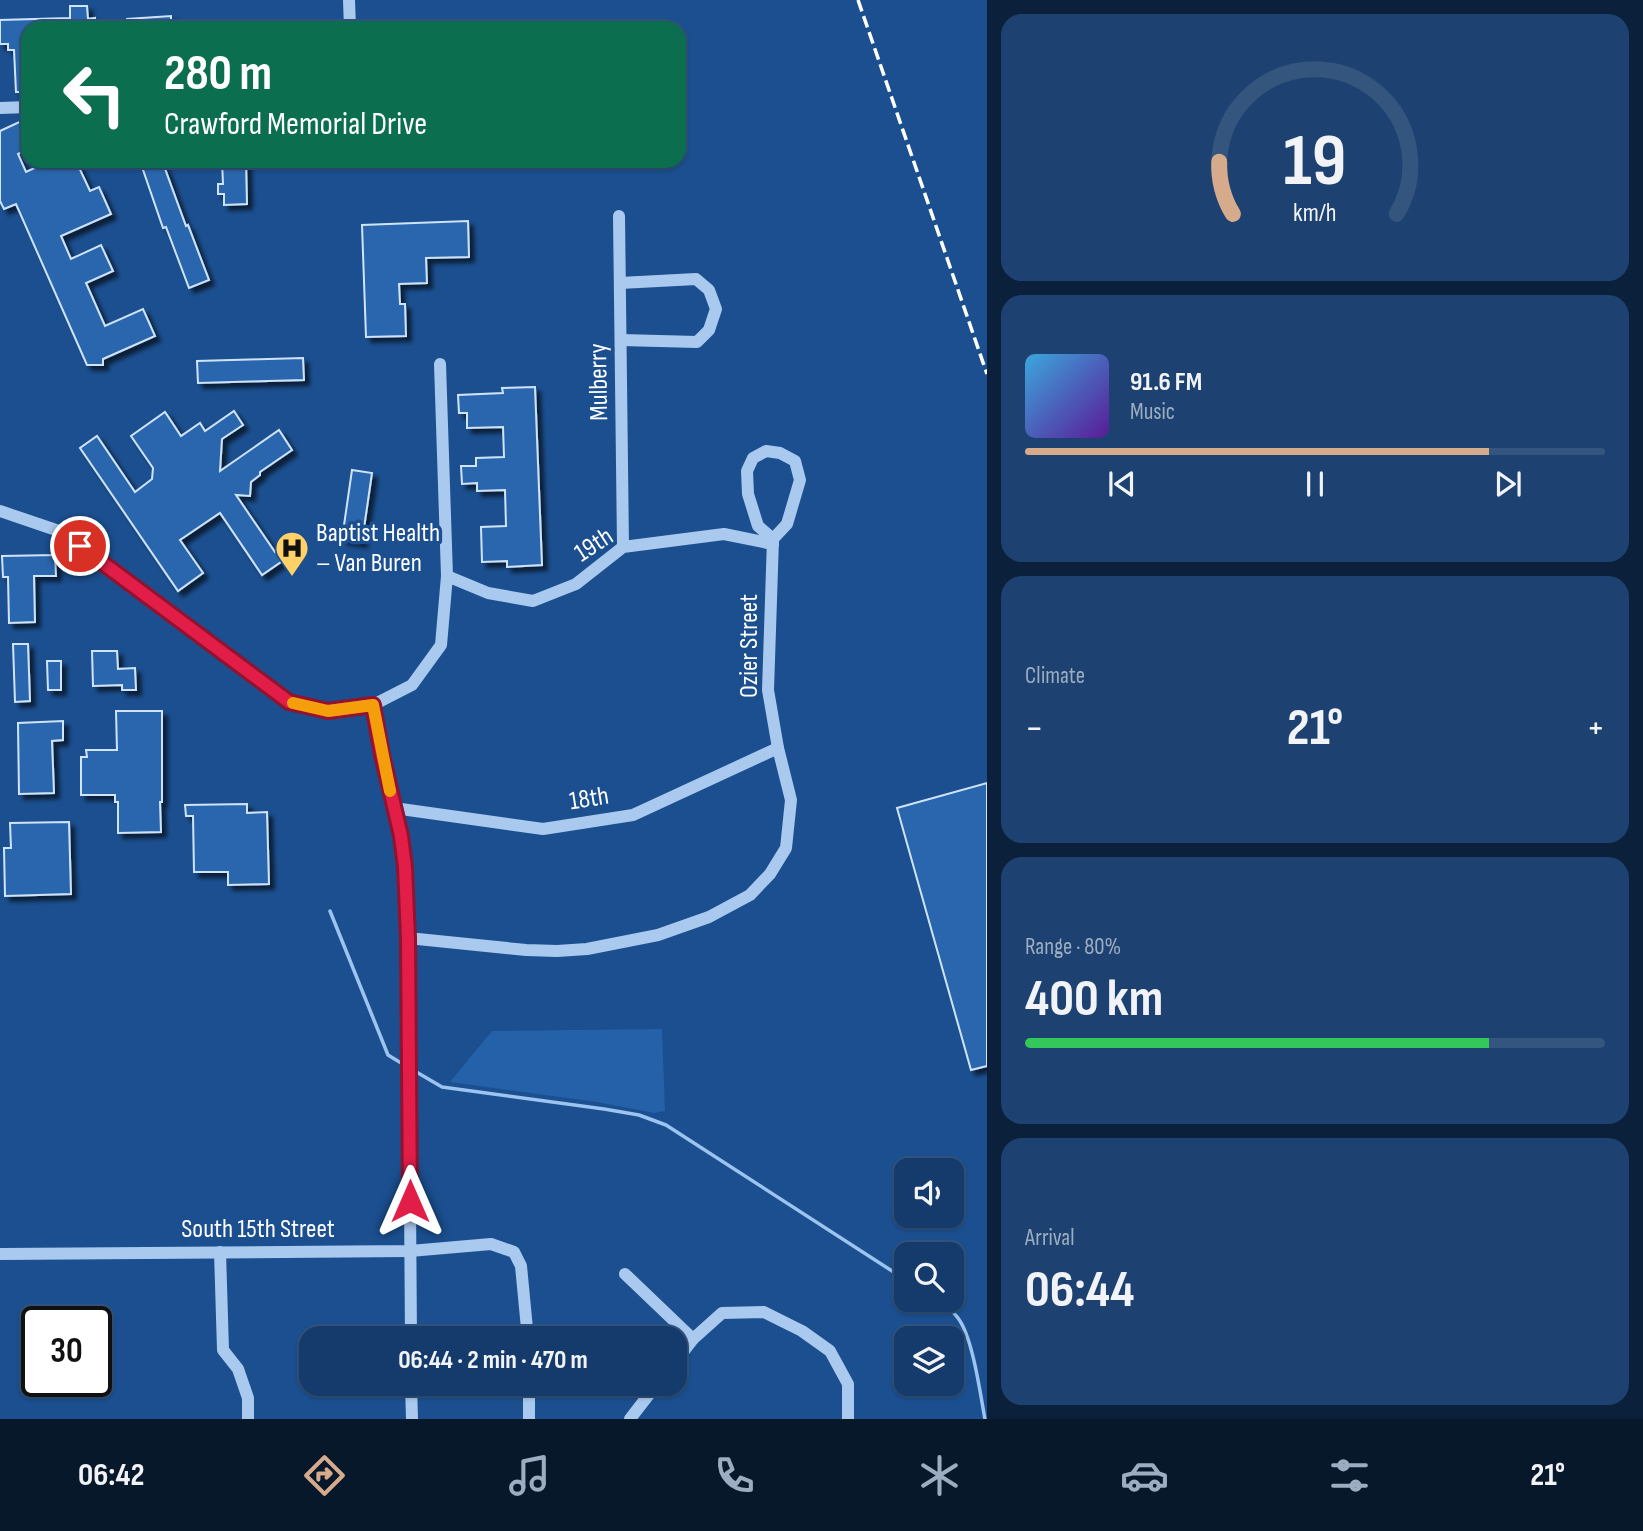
<!DOCTYPE html>
<html lang="en">
<head>
<meta charset="utf-8">
<style>
	body { margin:0; font-family:"Sofia Sans Condensed",sans-serif; background:#1d4271; color:#f1f3f6; height:100vh; display:flex; flex-direction:column; font-size:26px; white-space:nowrap }
	* { box-sizing:border-box; margin:0 }
	p { font-size:23px; color:#9dadc1 }
	.icon { flex:none; width:38px; height:38px; fill:none; stroke:currentColor; stroke-width:2; stroke-linecap:round; stroke-linejoin:round }
	.map { position:relative; flex:1; overflow:hidden }
	.drawer { display:flex; flex-direction:column; gap:14px; padding:14px; background:#0b203b; width:656px }
	.drawer>* { flex:none }
	.hud { position:absolute; left:21px; top:21px; width:665px; height:147px; border-radius:21px; box-shadow:0 2px 5px #0004,0 0 0 2px #33557e; background:#0b6e4f; color:#fff; overflow:hidden }
	.fabs { position:absolute; left:894px; top:1158px; display:grid; gap:14px }
	.fabs a { display:grid; place-items:center; width:70px; height:70px; border-radius:14px; background:#143b6b; box-shadow:0 2px 5px #0004,0 0 0 2px #33557e; font-size:35px }
	.speed { position:absolute; left:21px; top:1306px; display:flex; gap:14px; font-size:35px; font-weight:700; text-align:center }
	.speed>* { display:grid; place-content:center; width:91px; height:91px; border-radius:50%; background:#143b6b; box-shadow:0 2px 5px #0004,0 0 0 2px #33557e; line-height:1 }
	.speed .limit { border:4px solid #111; border-radius:10px; background:#fff; color:#111 }
	.pin { position:absolute; display:grid; place-items:center; width:60px; height:60px; color:#fff; margin:-30px; border:4px solid #fff; border-radius:50%; box-shadow:0 2px 7px #0007 }
	.me { position:absolute; width:77px; margin:-38px; rotate:0deg; stroke-linejoin:round; filter:drop-shadow(0 0 5px #0008) }
	.turn { display:flex; align-items:center; gap:24px; height:147px; padding:0 28px; font-size:32px }
	.turn .icon { width:91px; height:91px; stroke-width:2.5 }
	.turn b { display:block; font-size:49px; line-height:60px }
	.big { font-size:52px; font-weight:700; line-height:1.1 }
	.drawer .card { flex:1; display:flex; flex-direction:column; justify-content:center; gap:10px; min-width:0; padding:0 24px; border-radius:21px; background:#1d4271 }
	.drawer .dial { align-items:center; gap:0 }
	.dial svg { height:182px; overflow:visible; fill:none; stroke:#33557e; stroke-width:7; stroke-linecap:round; text-anchor:middle }
	.dial text { fill:#f1f3f6; stroke:none }
	.song { display:flex; align-items:center; gap:21px }
	.cover { width:84px; height:84px; border-radius:10px; background:linear-gradient(135deg,hsl(200 70% 55%),hsl(270 70% 35%)) }
	.played { height:7px; border-radius:4px; background:linear-gradient(90deg,#d6ab8b 80%,#33557e 80%) }
	.keys { display:flex; justify-content:space-around; direction:ltr }
	.heat { display:flex; justify-content:space-between; align-items:center; font-size:38px; direction:ltr }
	.charge { height:10px; border-radius:5px; background:linear-gradient(90deg,#34c759 80%,#33557e 0) }
	.trip { position:absolute; left:299px; top:1326px; width:388px; height:70px; border-radius:21px; background:#143b6b; box-shadow:0 2px 5px #0004,0 0 0 2px #33557e; font-weight:700; line-height:70px; text-align:center }
	.tabs { display:flex; height:112px; justify-content:space-around; align-items:center; background:#08182b; color:#9dadc1 }
	.tabs .icon { width:49px; height:49px }
	.tabs .on { color:#d6ab8b }
	.tabs b { font-size:32px; color:#f1f3f6 }
	main { display:flex; flex:1; min-height:0 }
	.map>svg:first-child { display:block }
	.green { fill:#2461a8 }
	.lines { fill:none; stroke-linecap:round; stroke-linejoin:round }
	.stream { stroke:#9cc4f0; stroke-width:3.5 }
	.building { fill:#2a66ad; stroke:#cfe3fa; stroke-width:2; filter:url(#shadow) }
	.minor { stroke:#a9c9ee; stroke-width:12 }
	.rail { stroke:#fff; stroke-width:3.5; stroke-dasharray:12 5; stroke-linecap:butt }
	.route-casing { stroke:#92132f; stroke-width:18 }
	.route { stroke:#e11d48; stroke-width:12 }
	.slow { stroke:#f59e0b; stroke-width:12 }
	.labels { text-anchor:middle; dominant-baseline:central; stroke-width:7; stroke-linejoin:round; paint-order:stroke }
	.street-label { font-size:26px; fill:#fff; stroke:#1b4f8f }
	.poi-label { font-size:26px; fill:#fff; stroke:#1b4f8f; text-anchor:start }
</style>
</head>
<body>
<main>
<div class="map">
<svg width="987" height="1419" viewBox="0 0 987 1419">
	<defs>
		<filter id="shadow"><feDropShadow dx="5" dy="5" stdDeviation="2" flood-color="#0009"/></filter>
	</defs>
	<rect width="100%" height="100%" fill="#1b4f8f"/>
	<path class="green" d="M 662,1029 L 665,1111 L 654,1113 L 597,1102 L 450,1082 L 492,1031 Z"/>
	<g class="lines">
		<g class="stream">
			<path d="M 330,911 L 388,1055 L 406,1066"/>
			<path d="M 413,1070 L 442,1087 L 604,1109 L 639,1115 L 666,1125 L 906,1280"/>
			<path d="M 937,1300 C 945,1305 953,1311 958,1318 C 973,1338 980,1393 985,1419"/>
		</g>
	</g>
	<g class="building">
		<path d="M 70,6 L 87,6 L 88,19 L 95,18 L 95,28 L 28,28 L 28,92 L 16,92 L 14,50 L 8,50 L 8,44 L 0,44 L 0,20 L 70,18 Z"/>
		<path d="M 171,16 L 171,28 L 127,28 L 127,19 Z"/>
		<path d="M 28,118 L 28,149 L 18,154 L 26,172 L 50,161 L 76,161 L 90,191 L 99,187 L 111,214 L 61,236 L 71,259 L 101,245 L 113,271 L 86,283 L 105,326 L 143,309 L 155,336 L 103,359 L 103,365 L 87,365 L 16,204 L 4,209 L 0,201 L 0,131 Z"/>
		<path d="M 140,161 L 160,161 L 162,167 L 164,166 L 186,226 L 188,225 L 209,280 L 189,288 L 166,227 L 163,228 Z"/>
		<path d="M 222,161 L 246,161 L 247,204 L 224,205 L 224,194 L 218,194 L 218,184 L 223,184 Z"/>
		<path d="M 468,221 L 469,257 L 426,258 L 427,283 L 399,284 L 400,304 L 405,304 L 406,336 L 366,337 L 362,225 Z"/>
		<path d="M 303,358 L 304,380 L 198,383 L 197,361 Z"/>
		<path d="M 535,387 L 542,565 L 507,567 L 507,561 L 482,562 L 481,527 L 506,526 L 505,490 L 477,491 L 477,483 L 462,484 L 461,466 L 476,466 L 476,458 L 504,457 L 503,427 L 467,428 L 467,413 L 459,413 L 458,395 L 503,393 L 502,388 Z"/>
		<path d="M 234,411 L 243,425 L 222,439 L 220,471 L 279,430 L 292,450 L 260,472 L 260,475 L 251,482 L 250,496 L 236,495 L 275,552 L 287,543 L 294,553 L 262,575 L 220,513 L 180,540 L 203,573 L 178,591 L 80,448 L 97,436 L 135,492 L 152,479 L 153,468 L 131,436 L 165,412 L 181,436 L 200,423 L 205,431 Z"/>
		<path d="M 352,470 L 372,473 L 362,542 L 342,539 Z"/>
		<path d="M 55,555 L 56,576 L 34,576 L 35,622 L 9,623 L 8,577 L 3,577 L 2,556 Z"/>
		<path d="M 13,644 L 28,644 L 30,701 L 15,702 Z"/>
		<path d="M 92,651 L 117,651 L 118,669 L 135,668 L 136,690 L 122,690 L 122,685 L 93,686 Z"/>
		<path d="M 47,661 L 61,661 L 61,690 L 48,690 Z"/>
		<path d="M 116,711 L 162,711 L 162,802 L 160,802 L 161,832 L 118,833 L 118,802 L 115,802 L 115,795 L 81,795 L 81,757 L 87,757 L 86,750 L 117,750 Z"/>
		<path d="M 63,721 L 63,740 L 52,741 L 54,793 L 19,794 L 18,723 Z"/>
		<path d="M 987,783 L 987,1066 L 971,1070 L 897,808 Z"/>
		<path d="M 247,804 L 247,813 L 267,812 L 269,884 L 228,885 L 228,872 L 194,872 L 193,816 L 186,816 L 185,805 Z"/>
		<path d="M 69,822 L 71,894 L 5,896 L 4,848 L 11,848 L 10,823 Z"/>
	</g>
	<g class="lines">
		<g class="minor">
			<path d="M 349,0 L 350,28"/>
			<path d="M 0,108 L 28,107"/>
			<path d="M 619,216 L 623,547"/>
			<path d="M 620,283 L 696,279 L 709,290 L 716,309 L 709,330 L 697,342 L 621,340"/>
			<path d="M 766,451 L 780,453 L 795,461 L 800,480 L 787,524 L 773,539 L 758,526 L 748,494 L 747,471 L 753,458 Z"/>
			<path d="M 0,511 L 59,531 L 289,702 L 328,711 L 373,705 L 412,685 L 441,645 L 447,576 L 440,364"/>
			<path d="M 447,576 L 488,593 L 533,601 L 576,584 L 623,547 L 724,534 L 773,544"/>
			<path d="M 373,705 C 383,759 397,812 405,867 L 409,1059 L 411,1339"/>
			<path d="M 394,808 L 543,829 L 633,815 L 778,748"/>
			<path d="M 408,938 L 526,950 L 557,951 L 587,949 L 658,935 L 709,917 L 750,895 L 770,874 L 786,848 L 791,800 L 778,748 L 768,690 L 773,539"/>
			<path d="M 220,1252 L 223,1350 L 238,1369 L 248,1398 L 248,1419"/>
			<path d="M 0,1254 L 410,1251 L 491,1244 L 514,1252 L 521,1266 L 528,1339"/>
			<path d="M 625,1274 L 693,1339"/>
			<path d="M 676,1361 L 693,1339 L 722,1313 L 764,1312 L 802,1331 L 830,1351 L 848,1384 L 848,1419"/>
			<path d="M 411,1384 L 412,1419"/>
			<path d="M 529,1384 L 529,1419"/>
			<path d="M 630,1419 L 657,1384"/>
		</g>
		<path class="rail" d="M 858,0 L 987,374"/>
	</g>
	<g class="lines">
		<defs>
			<path id="route" d="M 80,546 L 289,702 L 328,711 L 373,705 L 382,755 L 401,836 L 405,867 L 408,938 L 410,1201"/>
		</defs>
		<use href="#route" class="route-casing"/>
		<use href="#route" class="route"/>
		<path class="slow" d="M 293,703 L 328,711 L 373,705 L 390,791"/>
	</g>
	<defs>
		<symbol id="hospital-pin" viewBox="-11 -11 22 30"><path d="M0 17L-7.5 6A9.5 9.5 0 1 1 7.5 6Z" fill="#ffd166" stroke="#1b4f8f"/><path d="M-5-5h3v3.5h4V-5h3V5h-3V1.5h-4V5h-3Z" fill="#111"/></symbol>
	</defs>
	<g fill-rule="evenodd">
		<use href="#hospital-pin" x="273" y="529" width="38" height="52"/>
	</g>
	<g class="labels">
		<g class="street-label">
			<text transform="translate(599 382) rotate(-91)">Mulberry</text>
			<text transform="translate(594 545) rotate(-33)">19th</text>
			<text transform="translate(749 646) rotate(-90)">Ozier Street</text>
			<text transform="translate(589 799) rotate(-9)">18th</text>
			<text x="258" y="1229">South 15th Street</text>
		</g>
		<g class="poi-label">
			<text x="316" y="533">Baptist Health<tspan x="316" dy="30">– Van Buren</tspan></text>
		</g>
	</g>
</svg>
<div class="fabs">
<a><svg class="icon" aria-label="sound" viewBox="0 0 24 24"><path d="M4 9h4l5-4v14l-5-4H4zM17 9q2 3 0 6"/></svg></a>
<a><svg class="icon" aria-label="search" viewBox="0 0 24 24"><circle cx="10" cy="10" r="6"/><path d="M15 15l6 6"/></svg></a>
<a><svg class="icon" aria-label="layers" viewBox="0 0 24 24"><path d="M12 4l9 5-9 5-9-5zM3 14l9 5 9-5"/></svg></a>
</div>
<div class="speed"><div class="limit">30</div></div>
<div class="pin" style="left:80px;top:546px;background:#d93025"><svg class="icon" aria-label="arrive" viewBox="0 0 24 24"><path d="M6 21V4h12l-3 4 3 4H6"/></svg></div>
<svg class="me" style="left:410px;top:1201px" viewBox="-20 -20 40 40"><path d="M0-17L14 15 0 8-14 15z" fill="#e11d48" stroke="#fff" stroke-width="4"/></svg>
<div class="trip">06:44 · 2 min · 470 m</div>
<div class="hud">
<div class="turn"><svg class="icon" aria-label="left" viewBox="0 0 24 24"><path d="M17 20v-9H6M10 6l-5 5 5 5"/></svg><div><b>280 m</b>Crawford Memorial Drive</div></div>
</div>
</div>
<section class="drawer">
<div class="card dial"><svg viewBox="0 0 100 80">
<path d="M14 69A42 42 0 1 1 86 69"/>
<path d="M14 69A42 42 0 0 1 8 46" stroke="#d6ab8b"/>
<text x="50" y="56" font-size="32" font-weight="700">19</text>
<text x="50" y="72" font-size="11">km/h</text>
</svg></div>
<div class="card">
<div class="song"><i class="cover"></i><div><b>91.6 FM</b><p>Music</p></div></div>
<div class="played"></div>
<div class="keys"><svg class="icon" aria-label="previous" viewBox="0 0 24 24"><path d="M18 5L8 12l10 7zM5 5v14"/></svg><svg class="icon" aria-label="pause" viewBox="0 0 24 24"><path d="M8 5v14M16 5v14"/></svg><svg class="icon" aria-label="next" viewBox="0 0 24 24"><path d="M6 5l10 7-10 7zM19 5v14"/></svg></div>
</div>
<div class="card"><p>Climate</p>
<div class="heat"><a>−</a><b class="big">21°</b><a>+</a></div>
</div>
<div class="card"><p>Range · 80%</p><b class="big">400 km</b><div class="charge"></div></div>
<div class="card"><p>Arrival</p><b class="big">06:44</b></div>
</section>
</main>
<nav class="tabs">
<b>06:42</b>
<svg class="icon on" aria-label="directions" viewBox="0 0 24 24"><path d="M12 3l9 9-9 9-9-9zM9 14v-3h6M13 9l2 2-2 2"/></svg>
<svg class="icon" aria-label="music" viewBox="0 0 24 24"><path d="M9 18V5l10-2v13"/><circle cx="6" cy="18" r="3"/><circle cx="16" cy="16" r="3"/></svg>
<svg class="icon" aria-label="phone" viewBox="0 0 24 24"><path d="M5 4h4l2 5-3 2q2 4 5 5l2-3 5 2v4C11 20 4 13 5 4z"/></svg>
<svg class="icon" aria-label="climate" viewBox="0 0 24 24"><path d="M12 3v18M4 7l16 10M4 17L20 7"/></svg>
<svg class="icon" aria-label="car" viewBox="0 0 24 24"><path d="M5 17H2v-5l4-1 3-4h7l3 4 3 1v5h-3M9 17h6M6 11h13"/><circle cx="7" cy="17" r="2"/><circle cx="17" cy="17" r="2"/></svg>
<svg class="icon" aria-label="filters" viewBox="0 0 24 24"><path d="M4 7h16M4 17h16"/><circle cx="9" cy="7" r="2"/><circle cx="15" cy="17" r="2"/></svg>
<b>21°</b>
</nav>
</body>
</html>
